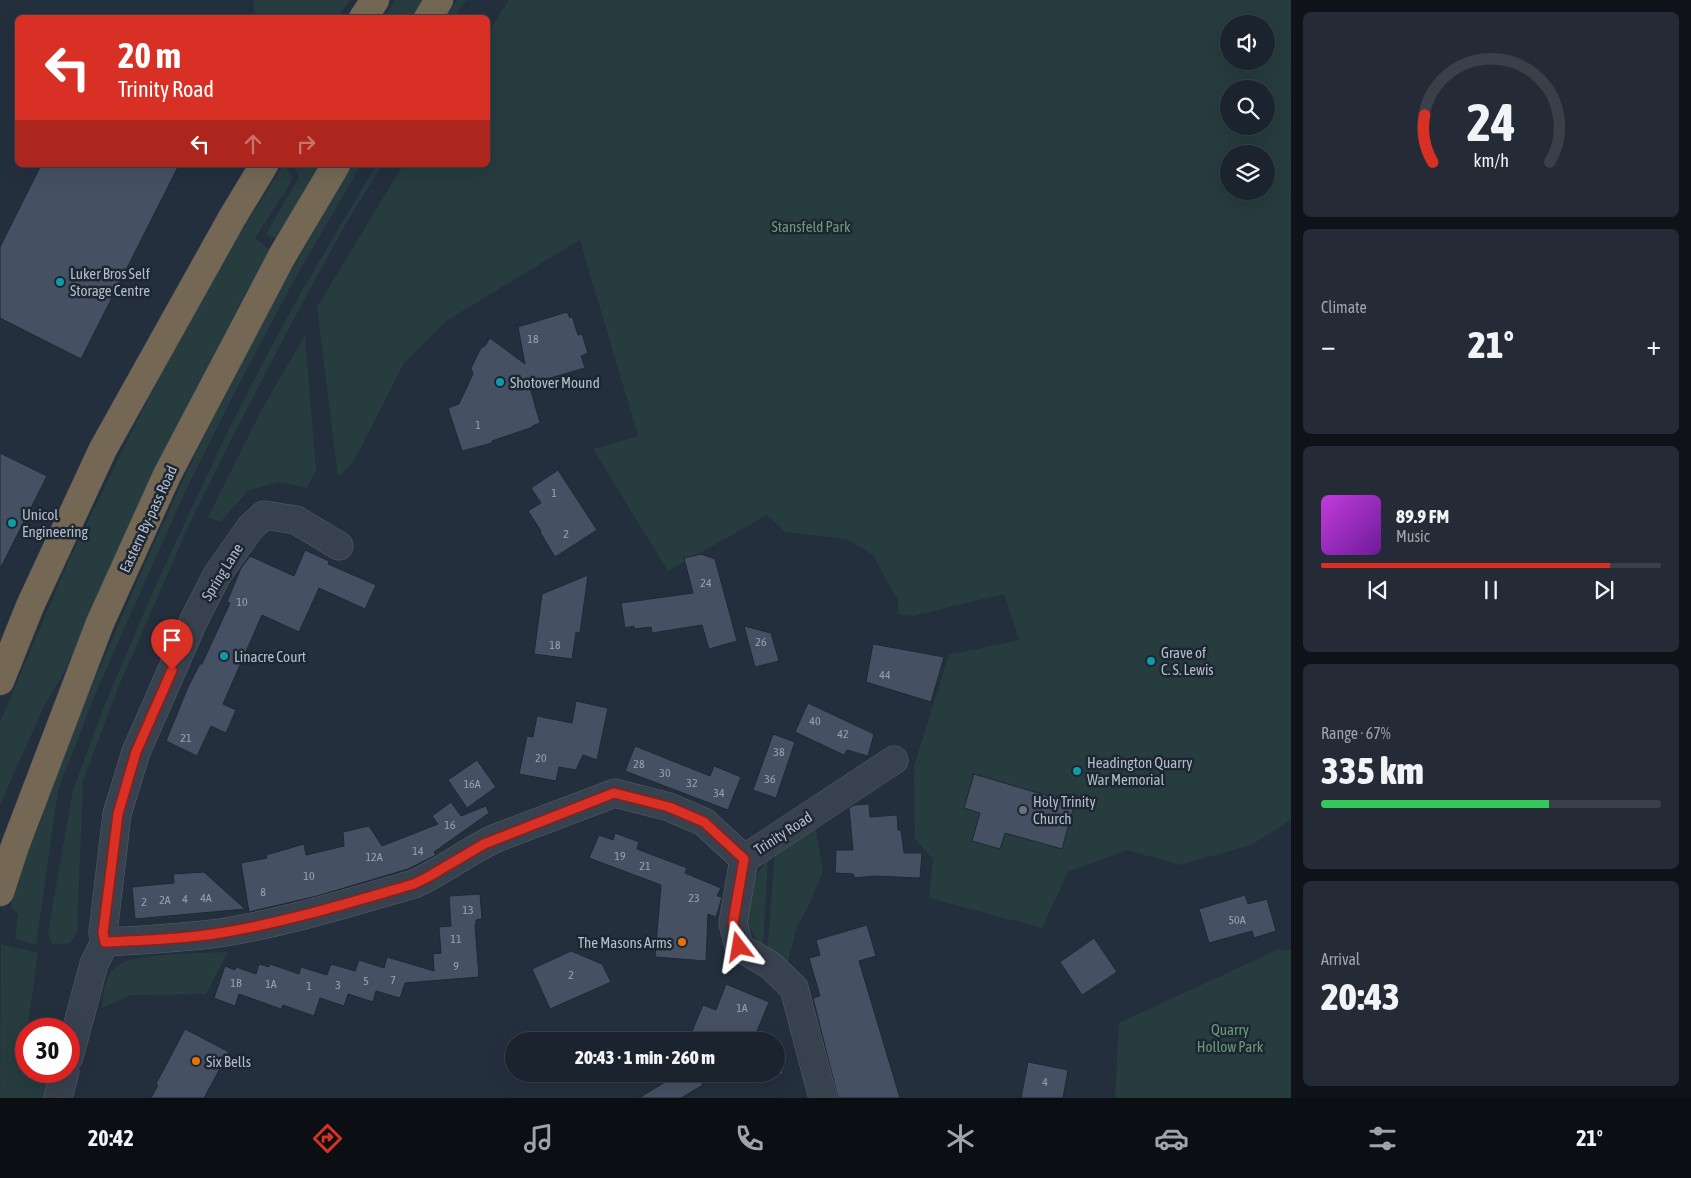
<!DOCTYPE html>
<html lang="en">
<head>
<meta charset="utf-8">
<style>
	body { margin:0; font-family:"Asap Condensed",sans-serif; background:#242b36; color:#f1f3f6; height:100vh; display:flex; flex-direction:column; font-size:19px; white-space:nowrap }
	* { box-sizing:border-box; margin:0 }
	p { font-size:16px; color:#a0a4aa }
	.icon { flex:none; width:28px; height:28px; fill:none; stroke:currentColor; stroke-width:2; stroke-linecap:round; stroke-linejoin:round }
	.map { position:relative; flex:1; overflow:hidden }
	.side { display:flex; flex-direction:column; gap:12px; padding:12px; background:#0f1319; width:400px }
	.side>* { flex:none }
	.hud { position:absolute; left:15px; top:15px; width:475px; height:152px; border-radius:8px; box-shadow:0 5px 20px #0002,0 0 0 1px #39404a; background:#d93025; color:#fff; overflow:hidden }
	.tools { position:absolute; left:1220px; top:15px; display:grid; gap:10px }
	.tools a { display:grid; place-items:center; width:55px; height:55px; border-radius:50%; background:#1b232e; box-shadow:0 5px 20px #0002,0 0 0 1px #39404a; font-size:25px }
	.speed { position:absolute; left:15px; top:1018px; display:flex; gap:10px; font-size:25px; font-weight:700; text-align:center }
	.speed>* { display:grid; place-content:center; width:65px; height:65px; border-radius:50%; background:#1b232e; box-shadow:0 5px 20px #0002,0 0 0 1px #39404a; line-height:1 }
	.speed .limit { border:8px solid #d22; background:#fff; color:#111 }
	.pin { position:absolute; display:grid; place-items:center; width:42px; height:42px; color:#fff; margin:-51px -21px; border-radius:50% 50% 50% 0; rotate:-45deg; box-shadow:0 0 5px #0007 }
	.pin .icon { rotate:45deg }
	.me { position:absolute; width:55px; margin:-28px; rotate:346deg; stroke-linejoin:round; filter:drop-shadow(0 0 4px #0008) }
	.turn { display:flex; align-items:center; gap:18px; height:105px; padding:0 20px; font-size:22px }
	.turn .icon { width:65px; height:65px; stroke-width:2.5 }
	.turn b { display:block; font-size:35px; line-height:42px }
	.lanes { display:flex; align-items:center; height:48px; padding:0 20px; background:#0003; justify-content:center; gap:25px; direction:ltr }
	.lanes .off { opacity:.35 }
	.big { font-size:38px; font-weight:800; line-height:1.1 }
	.side .card { flex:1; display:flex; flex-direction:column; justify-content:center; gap:8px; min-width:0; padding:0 18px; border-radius:8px; background:#242b36 }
	.side .dial { align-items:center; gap:0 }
	.dial svg { height:130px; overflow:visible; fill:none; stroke:#39404a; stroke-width:7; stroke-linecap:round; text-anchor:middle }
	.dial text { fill:#f1f3f6; stroke:none }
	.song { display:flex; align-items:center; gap:15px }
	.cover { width:60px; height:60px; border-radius:8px; background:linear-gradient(135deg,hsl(290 70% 55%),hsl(280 70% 35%)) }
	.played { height:5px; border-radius:2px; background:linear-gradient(90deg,#d93025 85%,#39404a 85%) }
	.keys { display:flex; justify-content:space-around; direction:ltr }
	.heat { display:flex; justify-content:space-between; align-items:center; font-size:28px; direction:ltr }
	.charge { height:8px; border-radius:4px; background:linear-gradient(90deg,#34c759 67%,#39404a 0) }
	.trip { position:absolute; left:505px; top:1032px; width:280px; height:50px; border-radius:25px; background:#1b232e; box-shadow:0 5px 20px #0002,0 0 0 1px #39404a; font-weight:800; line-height:50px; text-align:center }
	.dock { display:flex; height:80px; justify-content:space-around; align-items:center; background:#0b0e12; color:#a0a4aa }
	.dock .icon { width:35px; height:35px }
	.dock .current { color:#d93025 }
	.dock b { font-size:22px; color:#f1f3f6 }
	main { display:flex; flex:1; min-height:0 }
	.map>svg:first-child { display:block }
	.green { fill:#263c3f; fill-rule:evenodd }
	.building { fill:#455162; stroke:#1f2835 }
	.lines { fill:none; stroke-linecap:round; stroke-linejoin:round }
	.minor-casing { stroke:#565f6c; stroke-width:29 }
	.highway-casing { stroke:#434c59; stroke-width:29 }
	.minor { stroke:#38414e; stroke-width:28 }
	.highway { stroke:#746855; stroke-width:28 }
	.route-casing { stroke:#8d1f18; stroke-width:12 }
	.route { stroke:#d93025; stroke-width:9 }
	.culture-dot { fill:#0f9aa8; stroke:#1d2633; stroke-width:2 }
	.worship-dot { fill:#6b7280; stroke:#1d2633; stroke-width:2 }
	.food-dot { fill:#e8710a; stroke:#1d2633; stroke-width:2 }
	.labels { text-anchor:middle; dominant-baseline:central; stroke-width:5; stroke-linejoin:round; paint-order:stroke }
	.number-label { font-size:12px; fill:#98a1af }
	.park-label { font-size:15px; fill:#6b9a76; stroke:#1d2633 }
	.poi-label { font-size:15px; fill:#b4bcc9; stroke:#1d2633; text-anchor:start }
	.street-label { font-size:15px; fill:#b4bcc9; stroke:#1d2633 }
</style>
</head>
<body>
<main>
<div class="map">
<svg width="1291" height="1098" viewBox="0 0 1291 1098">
	<rect width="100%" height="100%" fill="#242f3e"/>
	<g class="green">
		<path d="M 253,0 L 350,0 L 338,17 L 255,18 Z"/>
		<path d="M 395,0 L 424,0 L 413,17 L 383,18 Z"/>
		<path d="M 457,0 L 466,0 L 455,17 L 445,17 Z"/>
		<path d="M 509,0 L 1291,0 L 1291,820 L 1251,845 L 1180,865 L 1127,850 L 1068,872 L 1042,928 L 929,898 L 933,859 L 915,839 L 914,766 L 949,655 L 1019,640 L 1004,594 L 913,616 L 898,614 L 898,599 L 889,585 L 873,555 L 847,539 L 785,532 L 767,515 L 668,571 L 593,449 L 638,436 L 580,240 L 446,321 L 404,363 L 354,461 L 338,477 L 317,307 L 403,165 L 488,165 L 488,32 ZM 1229,24 L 1266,24 L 1266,61 L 1229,61 ZM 1229,89 L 1266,89 L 1266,126 L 1229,126 ZM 1229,154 L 1266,154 L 1266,191 L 1229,191 Z"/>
		<path d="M 283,165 L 285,165 L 293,179 L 255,238 L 270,250 L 241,301 L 187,406 L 121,546 L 64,673 L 45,704 L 35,726 L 0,805 L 0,722 L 69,560 L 140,415 L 183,333 L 238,237 Z"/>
		<path d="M 293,165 L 320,165 L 277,239 L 266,234 L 299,177 Z"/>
		<path d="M 353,165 L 361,165 L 294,280 L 237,388 L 185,492 L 97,690 L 58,790 L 36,945 L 15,939 L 18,915 L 11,907 L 20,868 L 40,823 L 43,802 C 93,685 141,567 196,453 C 244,355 296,259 353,165 Z"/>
		<path d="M 376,165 L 382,165 L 349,218 L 289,328 L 233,436 L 187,529 L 116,693 L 83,781 L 77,933 L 70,943 L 52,945 L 48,932 L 73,790 L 105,704 L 153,591 L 226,435 L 270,349 L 303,289 Z"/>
		<path d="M 305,335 L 316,471 L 307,488 L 280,482 L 249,490 L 220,522 L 208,517 L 261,411 Z"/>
		<path d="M 815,826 L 823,871 L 811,901 L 796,929 L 786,969 L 767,953 L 775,853 Z"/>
		<path d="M 768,860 L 763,948 C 759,942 753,935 750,928 C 741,905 752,876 768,860 Z"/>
		<path d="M 1,944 L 38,953 L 28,1025 L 33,1029 L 26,1029 L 26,1071 L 55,1071 L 47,1098 L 0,1098 Z"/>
		<path d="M 1279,949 L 1291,951 L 1291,1098 L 1115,1098 L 1119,1023 Z"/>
		<path d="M 228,952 L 206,994 L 131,995 L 102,1008 C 104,993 104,976 117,966 C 133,953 205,953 228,952 Z"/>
	</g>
	<g class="building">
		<path d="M 41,165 L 179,165 L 81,359 L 0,318 L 0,247 Z"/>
		<path d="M 567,312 L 570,318 L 572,316 L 578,335 L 582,334 L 588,353 L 581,356 L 585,368 L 529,384 L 540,423 L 532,426 L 533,427 L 492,441 L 492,443 L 462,451 L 448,408 L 459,404 L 473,374 L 471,368 L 481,348 L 485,346 L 490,338 L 525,364 L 518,327 Z"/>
		<path d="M 0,453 L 47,476 L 0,569 Z"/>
		<path d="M 558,470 L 597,530 L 555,557 L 540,532 L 541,531 L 528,511 L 541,503 L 531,488 Z"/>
		<path d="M 305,550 L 329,561 L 328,564 L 376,585 L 365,609 L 319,588 L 299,632 L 262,615 L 223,704 L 236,710 L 226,733 L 211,726 L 197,756 L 166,741 L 188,687 L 200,664 L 202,664 L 230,603 L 227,602 L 241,568 L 250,556 L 294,576 Z"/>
		<path d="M 701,554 L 715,559 L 737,641 L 709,649 L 702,625 L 652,633 L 651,627 L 634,629 L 634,626 L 625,628 L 621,603 L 693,593 L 684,558 Z"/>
		<path d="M 588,575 L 580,633 L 576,632 L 572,659 L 534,654 L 542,594 Z"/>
		<path d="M 744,626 L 771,633 L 779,661 L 755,667 Z"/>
		<path d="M 873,644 L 944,657 L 931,702 L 866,682 Z"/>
		<path d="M 576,701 L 608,708 L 597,760 L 583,755 L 576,770 L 559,767 L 556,781 L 519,774 L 527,736 L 533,737 L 537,716 L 572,723 Z"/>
		<path d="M 808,703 L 874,734 L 868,756 L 847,750 L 844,755 L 795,732 Z"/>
		<path d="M 773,734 L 795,742 L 776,798 L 753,790 Z"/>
		<path d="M 635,746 L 710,776 L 714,766 L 741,777 L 728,810 L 625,771 Z"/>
		<path d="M 477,760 L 496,787 L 467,808 L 448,780 Z"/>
		<path d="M 974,774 L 1048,796 L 1049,794 L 1075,802 L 1062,849 L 1005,833 L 1000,849 L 972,841 L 980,813 L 964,808 Z"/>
		<path d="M 451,802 L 461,816 L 486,806 L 489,813 L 434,852 L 436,855 L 408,869 L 317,896 L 249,912 L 241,863 L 267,858 L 266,855 L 304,844 L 306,855 L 344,846 L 343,832 L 369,826 L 382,846 L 438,824 L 432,816 Z"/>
		<path d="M 869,804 L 870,817 L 897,815 L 898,830 L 901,830 L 904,853 L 922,853 L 920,878 L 874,876 L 855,878 L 853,874 L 835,873 L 836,850 L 853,850 L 849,808 L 854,805 Z"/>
		<path d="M 615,833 L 639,842 L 637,849 L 687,868 L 685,873 L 721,888 L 717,896 L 722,897 L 716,917 L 708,914 L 706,961 L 655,957 L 661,885 L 589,858 L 599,835 L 613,840 Z"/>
		<path d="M 204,872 L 245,909 L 135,919 L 132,887 L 174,883 L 173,874 Z"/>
		<path d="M 480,894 L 482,919 L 476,920 L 476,924 L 475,925 L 479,977 L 405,983 L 400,998 L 376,991 L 373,1002 L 348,994 L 344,1006 L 320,998 L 314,1016 L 283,1005 L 281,1009 L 239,994 L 235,1006 L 214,998 L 225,966 L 235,970 L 236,967 L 256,974 L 259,964 L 269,967 L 270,964 L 299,974 L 301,967 L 327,975 L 331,964 L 355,971 L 359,960 L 384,968 L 387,957 L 434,971 L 433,954 L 441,953 L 439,927 L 451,926 L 449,896 Z"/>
		<path d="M 1245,895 L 1248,904 L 1267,899 L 1276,931 L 1254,938 L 1252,931 L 1209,943 L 1199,909 Z"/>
		<path d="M 867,925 L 876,956 L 859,961 L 900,1098 L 838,1098 L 813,998 L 820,996 L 809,958 L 820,955 L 816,940 Z"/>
		<path d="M 1094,938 L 1117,972 L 1082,995 L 1060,962 Z"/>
		<path d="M 571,951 L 602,964 L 611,982 L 550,1009 L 532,969 Z"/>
		<path d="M 726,984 L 769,1002 L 753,1041 L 777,1037 L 783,1074 L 754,1079 L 753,1074 L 737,1077 L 736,1074 L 776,1074 L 776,1041 L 688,1041 L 703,1005 L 716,1010 Z"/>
		<path d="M 185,1029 L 229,1052 L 204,1098 L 151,1098 L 158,1085 L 156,1084 Z"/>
		<path d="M 1028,1062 L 1068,1070 L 1063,1098 L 1021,1098 Z"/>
		<path d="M 678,1074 L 696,1074 L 703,1085 L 681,1098 L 639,1098 Z"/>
	</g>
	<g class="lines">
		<defs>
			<g id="minor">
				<path d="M 744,859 L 733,923 L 739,947 L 770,965 L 794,988 L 823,1098"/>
				<path d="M 744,859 L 894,760"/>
				<path d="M 105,942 C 145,940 186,938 226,932 C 290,921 352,902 414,884 C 443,871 468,851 496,838 L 615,793 L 669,807 L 704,822 L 744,859"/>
				<path d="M 105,942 L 103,933 L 117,814 L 136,752 L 193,622 L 217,575 L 250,528 L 264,515 L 296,520 L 339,546"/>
				<path d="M 69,1057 L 94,964 L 105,942"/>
				<path d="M 58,1098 L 65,1071"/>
			</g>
			<g id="highway">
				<path d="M 363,18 L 375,0"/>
				<path d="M 428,18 L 439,0"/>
				<path d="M 0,681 L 30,606 L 103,449 L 232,218 L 264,165"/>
				<path d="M 0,892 L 15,846 L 100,623 L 167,475 L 282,256 L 336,165"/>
			</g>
		</defs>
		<use href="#minor" class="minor-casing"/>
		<use href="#highway" class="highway-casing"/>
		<use href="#minor" class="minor"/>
		<use href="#highway" class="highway"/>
	</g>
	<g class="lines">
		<defs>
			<path id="route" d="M 172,670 L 136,752 L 118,814 L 103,933 L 105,942 C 145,940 186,939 226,932 C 290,921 352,902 414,884 L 428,877 L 484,844 L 614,793 L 669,807 L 704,822 L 744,859 L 733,923 L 739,947"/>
		</defs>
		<use href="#route" class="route-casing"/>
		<use href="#route" class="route"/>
	</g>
	<g class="culture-dot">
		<circle cx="60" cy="282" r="5"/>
		<circle cx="500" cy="382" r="5"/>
		<circle cx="12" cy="523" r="5"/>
		<circle cx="224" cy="656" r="5"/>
		<circle cx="1151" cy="661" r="5"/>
		<circle cx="1077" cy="771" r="5"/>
	</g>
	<circle class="worship-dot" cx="1023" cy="810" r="5"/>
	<g class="food-dot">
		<circle cx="682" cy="942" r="5"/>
		<circle cx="196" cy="1061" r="5"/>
	</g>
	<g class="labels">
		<g class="number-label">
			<text x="533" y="339">18</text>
			<text x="478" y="425">1</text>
			<text x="554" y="493">1</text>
			<text x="566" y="534">2</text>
			<text x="706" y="583">24</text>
			<text x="242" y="602">10</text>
			<text x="761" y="642">26</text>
			<text x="555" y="645">18</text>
			<text x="885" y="675">44</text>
			<text x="815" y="721">40</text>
			<text x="843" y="734">42</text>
			<text x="186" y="738">21</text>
			<text x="779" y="752">38</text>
			<text x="541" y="758">20</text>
			<text x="639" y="764">28</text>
			<text x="665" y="773">30</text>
			<text x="770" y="779">36</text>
			<text x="692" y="783">32</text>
			<text x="472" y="784">16A</text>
			<text x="719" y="793">34</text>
			<text x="450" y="825">16</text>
			<text x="418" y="851">14</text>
			<text x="620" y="856">19</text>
			<text x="374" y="857">12A</text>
			<text x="645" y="866">21</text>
			<text x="309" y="876">10</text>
			<text x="263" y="892">8</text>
			<text x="206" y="898">4A</text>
			<text x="694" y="898">23</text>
			<text x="185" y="899">4</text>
			<text x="165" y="900">2A</text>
			<text x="144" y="902">2</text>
			<text x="468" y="910">13</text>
			<text x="1237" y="920">50A</text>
			<text x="456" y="939">11</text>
			<text x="456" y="966">9</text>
			<text x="571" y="975">2</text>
			<text x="393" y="980">7</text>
			<text x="366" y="981">5</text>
			<text x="236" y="983">1B</text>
			<text x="271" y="984">1A</text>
			<text x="338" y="985">3</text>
			<text x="309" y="986">1</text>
			<text x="742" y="1008">1A</text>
			<text x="1045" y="1082">4</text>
		</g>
		<g class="park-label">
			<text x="811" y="226">Stansfeld Park</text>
			<text x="1230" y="1029">Quarry<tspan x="1230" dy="17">Hollow Park</tspan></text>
		</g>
		<g class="poi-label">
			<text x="70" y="273">Luker Bros Self<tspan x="70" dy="17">Storage Centre</tspan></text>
			<text x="510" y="382">Shotover Mound</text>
			<text x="22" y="514">Unicol<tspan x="22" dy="17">Engineering</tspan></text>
			<text x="1161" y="652">Grave of<tspan x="1161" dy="17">C. S. Lewis</tspan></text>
			<text x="234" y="656">Linacre Court</text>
			<text x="1087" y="762">Headington Quarry<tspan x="1087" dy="17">War Memorial</tspan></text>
			<text x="1033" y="801">Holy Trinity<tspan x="1033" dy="17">Church</tspan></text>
			<text x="672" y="942" text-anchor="end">The Masons Arms</text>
			<text x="206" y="1061">Six Bells</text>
		</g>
		<g class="street-label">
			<text transform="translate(148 519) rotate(-65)">Eastern By-pass Road</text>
			<text transform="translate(222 572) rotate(-58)">Spring Lane</text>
			<text transform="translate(783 833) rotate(-33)">Trinity Road</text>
		</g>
	</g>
</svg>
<div class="tools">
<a><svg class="icon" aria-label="sound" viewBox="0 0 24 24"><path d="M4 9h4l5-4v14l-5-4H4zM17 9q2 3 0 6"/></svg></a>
<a><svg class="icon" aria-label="search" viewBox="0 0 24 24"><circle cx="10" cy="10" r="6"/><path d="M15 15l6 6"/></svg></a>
<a><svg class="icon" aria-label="layers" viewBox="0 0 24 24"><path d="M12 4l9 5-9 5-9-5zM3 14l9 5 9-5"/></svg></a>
</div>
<div class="speed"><div class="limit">30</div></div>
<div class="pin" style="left:172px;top:670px;background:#d93025"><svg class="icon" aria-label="arrive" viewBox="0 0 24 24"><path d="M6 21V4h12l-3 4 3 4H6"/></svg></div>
<svg class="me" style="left:739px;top:947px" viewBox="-20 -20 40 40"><path d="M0-17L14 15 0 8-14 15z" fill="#d93025" stroke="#fff" stroke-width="4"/></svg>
<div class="trip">20:43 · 1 min · 260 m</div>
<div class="hud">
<div class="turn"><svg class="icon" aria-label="left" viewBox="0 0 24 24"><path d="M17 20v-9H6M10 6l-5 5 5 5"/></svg><div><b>20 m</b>Trinity Road</div></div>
<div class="lanes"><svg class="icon" aria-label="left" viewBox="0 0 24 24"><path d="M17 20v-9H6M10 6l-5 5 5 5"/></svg><svg class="icon off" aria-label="ahead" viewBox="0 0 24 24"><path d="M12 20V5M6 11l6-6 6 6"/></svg><svg class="icon off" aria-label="right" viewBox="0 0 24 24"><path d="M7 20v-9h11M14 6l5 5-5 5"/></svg></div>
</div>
</div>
<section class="side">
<div class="card dial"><svg viewBox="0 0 100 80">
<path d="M14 69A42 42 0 1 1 86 69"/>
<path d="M14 69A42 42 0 0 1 9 40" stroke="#d93025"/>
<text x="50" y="56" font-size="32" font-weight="700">24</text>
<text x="50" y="72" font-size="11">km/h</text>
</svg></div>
<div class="card"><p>Climate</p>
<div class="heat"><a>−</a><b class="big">21°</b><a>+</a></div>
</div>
<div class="card">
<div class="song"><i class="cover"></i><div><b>89.9 FM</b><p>Music</p></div></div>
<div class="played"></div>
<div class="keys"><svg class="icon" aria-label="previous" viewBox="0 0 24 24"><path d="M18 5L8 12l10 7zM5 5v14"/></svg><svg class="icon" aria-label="pause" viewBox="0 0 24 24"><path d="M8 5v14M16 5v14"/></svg><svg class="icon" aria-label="next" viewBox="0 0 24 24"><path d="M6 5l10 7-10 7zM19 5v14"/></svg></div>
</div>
<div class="card"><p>Range · 67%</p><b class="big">335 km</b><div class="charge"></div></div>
<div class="card"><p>Arrival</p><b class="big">20:43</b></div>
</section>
</main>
<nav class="dock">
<b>20:42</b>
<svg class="icon current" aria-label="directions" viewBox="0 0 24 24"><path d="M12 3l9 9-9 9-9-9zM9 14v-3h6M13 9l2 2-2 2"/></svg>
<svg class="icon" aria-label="music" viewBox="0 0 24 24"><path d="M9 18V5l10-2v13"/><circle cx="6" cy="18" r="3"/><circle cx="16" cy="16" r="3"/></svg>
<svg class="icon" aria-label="phone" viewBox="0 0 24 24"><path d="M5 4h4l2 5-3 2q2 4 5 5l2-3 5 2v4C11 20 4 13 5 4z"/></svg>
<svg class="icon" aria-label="climate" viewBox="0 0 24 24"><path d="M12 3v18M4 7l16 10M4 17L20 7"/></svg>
<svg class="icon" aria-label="car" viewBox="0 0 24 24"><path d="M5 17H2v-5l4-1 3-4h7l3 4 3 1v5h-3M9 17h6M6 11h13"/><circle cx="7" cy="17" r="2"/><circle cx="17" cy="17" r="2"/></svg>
<svg class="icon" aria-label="filters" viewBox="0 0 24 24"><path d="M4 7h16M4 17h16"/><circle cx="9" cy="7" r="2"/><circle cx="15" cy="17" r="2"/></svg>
<b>21°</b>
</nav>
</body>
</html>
